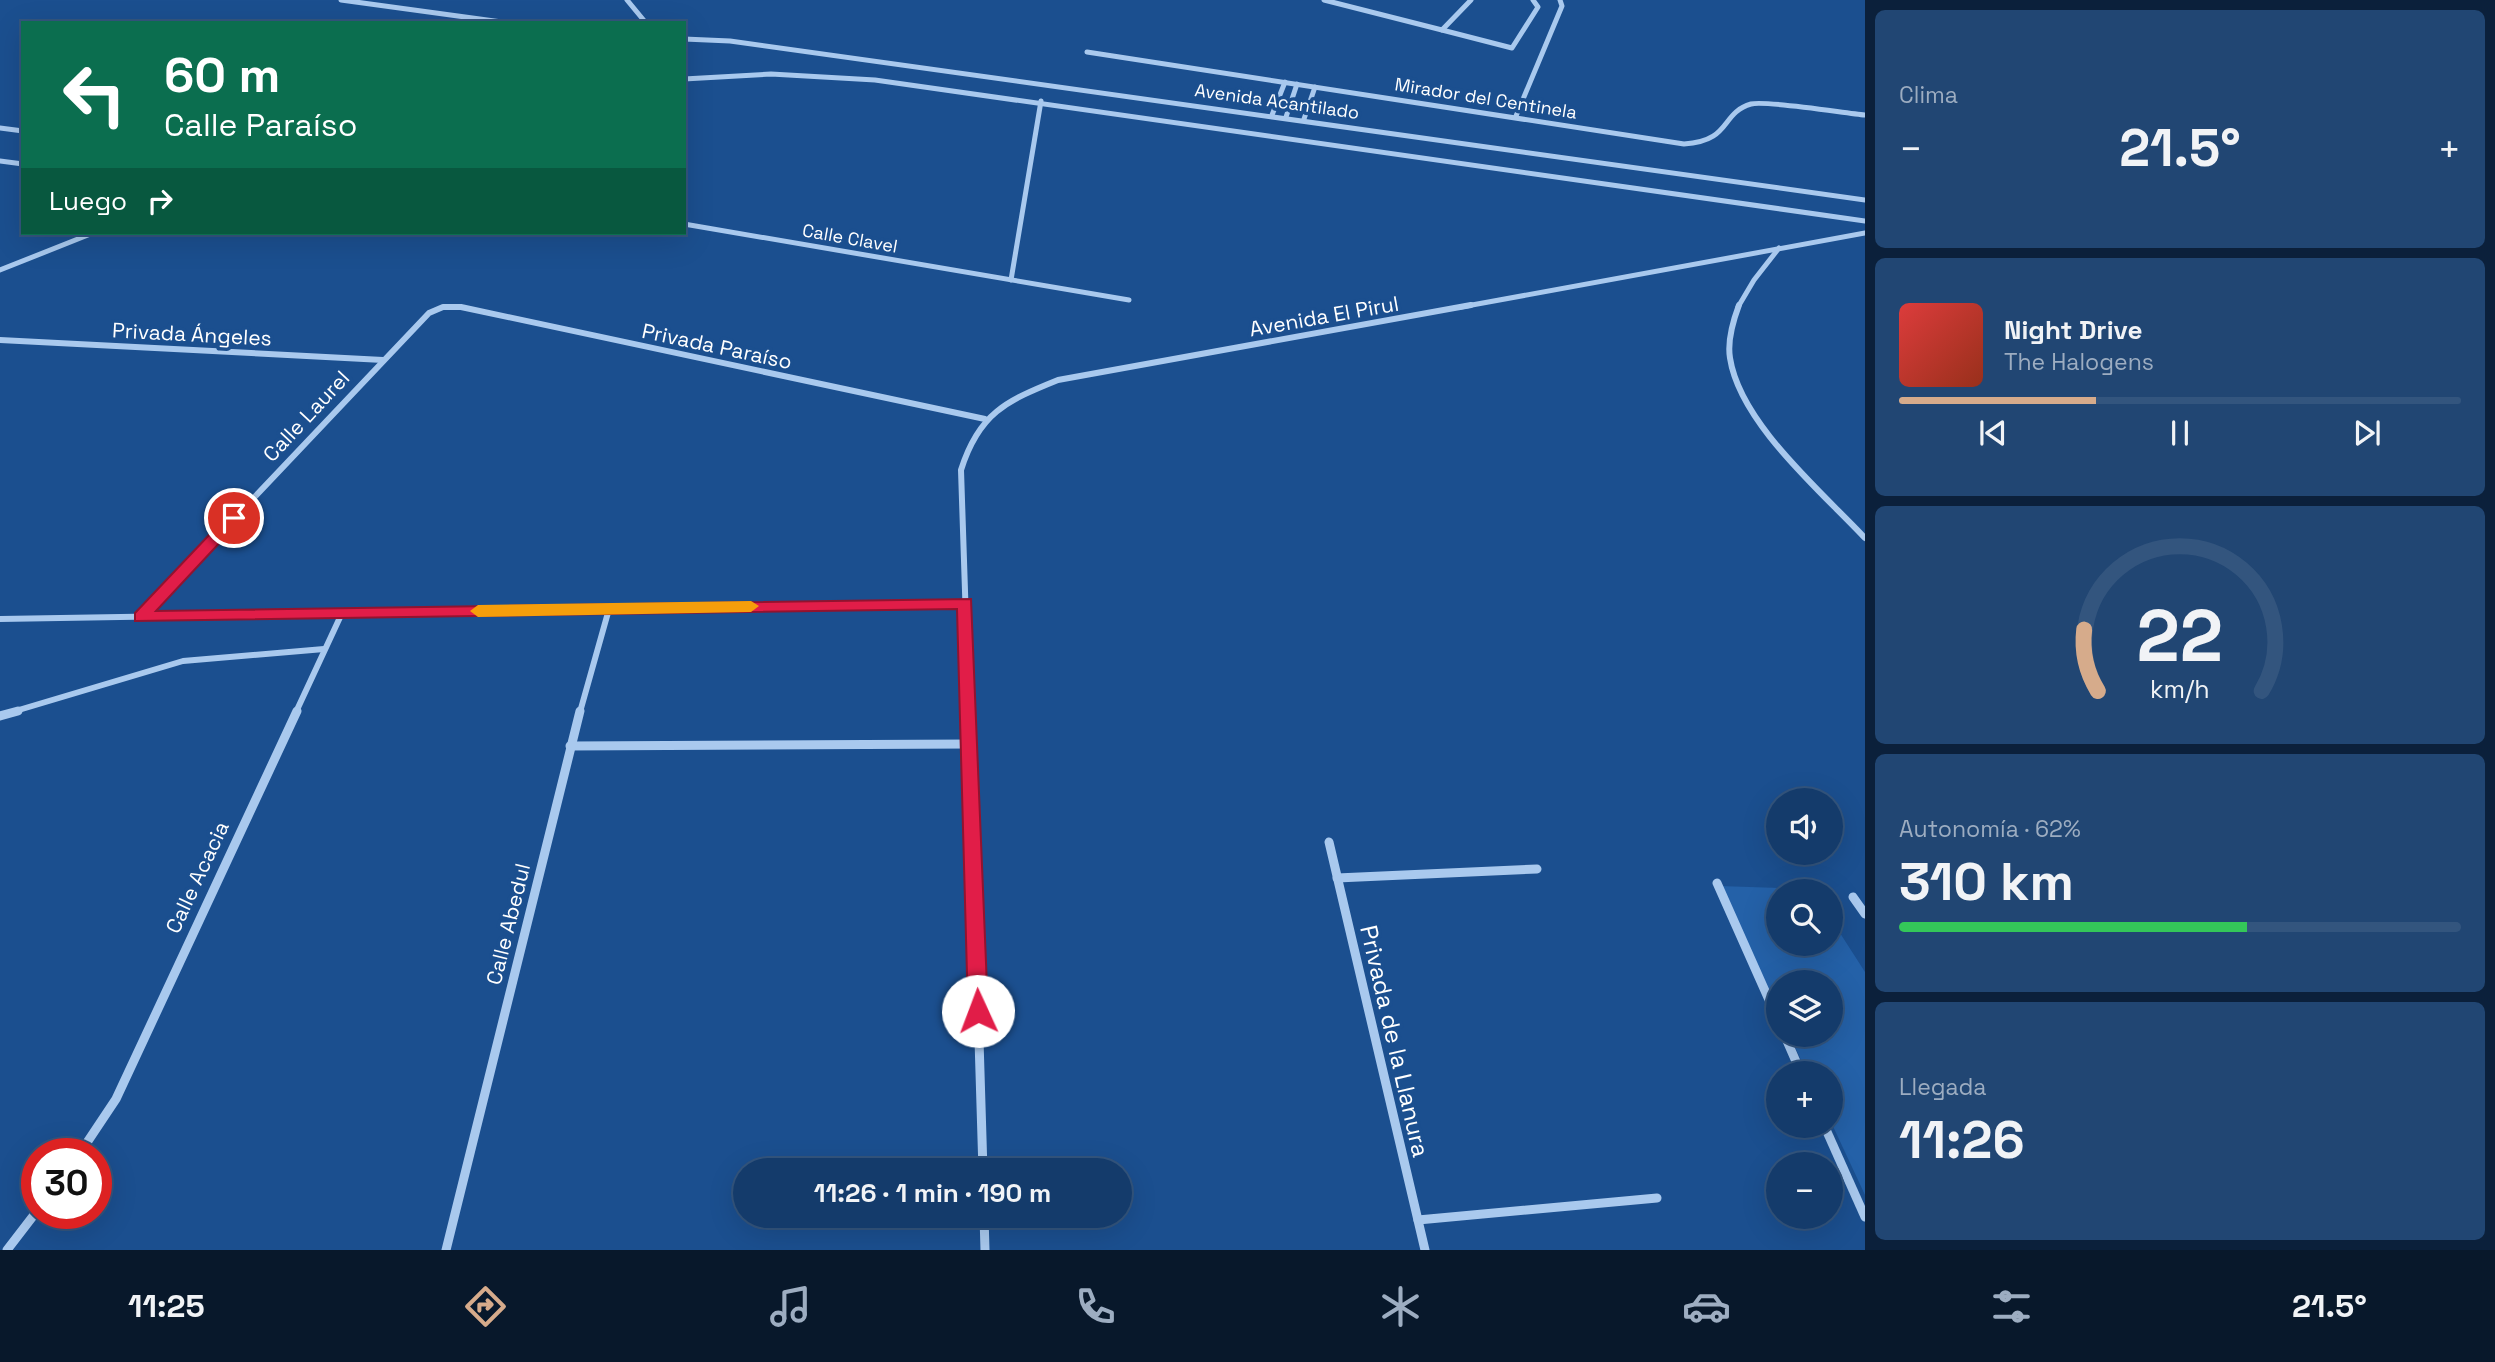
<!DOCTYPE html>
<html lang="es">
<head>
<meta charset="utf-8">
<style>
	body { margin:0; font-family:"Space Grotesk",sans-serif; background:#214673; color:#f1f3f6; height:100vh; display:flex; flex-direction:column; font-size:26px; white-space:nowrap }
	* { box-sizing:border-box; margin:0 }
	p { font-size:23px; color:#9dadc1 }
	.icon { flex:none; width:38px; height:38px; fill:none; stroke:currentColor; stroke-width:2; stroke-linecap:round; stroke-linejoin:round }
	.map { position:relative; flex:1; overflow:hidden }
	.panel { display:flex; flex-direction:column; gap:10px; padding:10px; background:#0b203b; width:630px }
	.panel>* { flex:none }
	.top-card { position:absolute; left:21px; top:21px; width:665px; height:214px; border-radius:0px; box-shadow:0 7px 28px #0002,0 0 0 2px #33557e; background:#0b6e4f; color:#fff; overflow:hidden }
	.fabs { position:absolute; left:1766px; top:788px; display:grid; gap:14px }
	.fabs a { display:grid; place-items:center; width:77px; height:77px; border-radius:50%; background:#143b6b; box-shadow:0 7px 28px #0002,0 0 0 2px #33557e; font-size:35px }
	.speed { position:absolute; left:21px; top:1138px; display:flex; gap:14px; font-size:35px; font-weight:700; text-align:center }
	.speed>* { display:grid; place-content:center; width:91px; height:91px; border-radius:50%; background:#143b6b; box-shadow:0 7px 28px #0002,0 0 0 2px #33557e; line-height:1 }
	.speed .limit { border:10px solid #d22; background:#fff; color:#111 }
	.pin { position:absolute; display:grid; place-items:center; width:60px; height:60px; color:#fff; margin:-30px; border:4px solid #fff; border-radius:50%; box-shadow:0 2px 7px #0007 }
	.me { position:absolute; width:77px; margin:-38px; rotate:358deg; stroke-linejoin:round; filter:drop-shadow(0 0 5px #0008) }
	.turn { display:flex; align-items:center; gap:24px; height:147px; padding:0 28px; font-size:32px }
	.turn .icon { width:91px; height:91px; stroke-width:2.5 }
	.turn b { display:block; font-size:49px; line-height:60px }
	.then { display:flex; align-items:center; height:66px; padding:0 28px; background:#0003; gap:14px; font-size:26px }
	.big { font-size:52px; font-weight:800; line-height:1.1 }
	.panel .widget { flex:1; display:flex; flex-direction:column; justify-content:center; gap:10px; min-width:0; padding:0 24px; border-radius:10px; background:#214673 }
	.panel .dial { align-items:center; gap:0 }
	.dial svg { height:182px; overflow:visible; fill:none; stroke:#33557e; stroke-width:7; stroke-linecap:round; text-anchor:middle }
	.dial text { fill:#f1f3f6; stroke:none }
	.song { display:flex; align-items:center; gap:21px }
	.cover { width:84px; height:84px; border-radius:10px; background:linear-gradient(135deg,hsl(0 70% 55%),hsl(10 70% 35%)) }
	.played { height:7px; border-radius:4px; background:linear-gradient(90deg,#d6ab8b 35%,#33557e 35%) }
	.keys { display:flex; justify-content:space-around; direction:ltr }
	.heat { display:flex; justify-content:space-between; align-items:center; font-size:38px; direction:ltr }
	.charge { height:10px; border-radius:5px; background:linear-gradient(90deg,#34c759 62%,#33557e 0) }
	.trip { position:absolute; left:733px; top:1158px; width:399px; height:70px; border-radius:35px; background:#143b6b; box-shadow:0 7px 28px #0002,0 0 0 2px #33557e; font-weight:800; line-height:70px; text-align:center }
	.menu { display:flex; height:112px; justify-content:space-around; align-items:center; background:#08182b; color:#9dadc1 }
	.menu .icon { width:49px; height:49px }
	.menu .active { color:#d6ab8b }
	.menu b { font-size:32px; color:#f1f3f6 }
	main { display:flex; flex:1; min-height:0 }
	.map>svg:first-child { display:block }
	.green { fill:#2461a8 }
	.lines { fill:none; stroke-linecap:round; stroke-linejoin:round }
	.minor-far2 { stroke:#a9c9ee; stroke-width:5 }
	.minor-far1 { stroke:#a9c9ee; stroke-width:6 }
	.minor { stroke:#a9c9ee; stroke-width:9 }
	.route { fill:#e11d48; stroke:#92132f; stroke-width:2 }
	.slow { fill:#f59e0b }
	.labels { text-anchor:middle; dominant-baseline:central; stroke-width:7; stroke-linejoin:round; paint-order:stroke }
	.far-street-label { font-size:18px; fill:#fff; stroke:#1b4f8f }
	.street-label { font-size:21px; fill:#fff; stroke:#1b4f8f }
	.near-street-label { font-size:24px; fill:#fff; stroke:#1b4f8f }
</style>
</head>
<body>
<main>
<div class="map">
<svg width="1865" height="1250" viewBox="0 0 1865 1250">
	<rect width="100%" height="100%" fill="#1b4f8f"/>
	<path class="green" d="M 1719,886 L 1811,889 L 1778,891 L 1778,943 L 1830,943 L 1831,919 L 1865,972 L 1865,1195 L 1831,1122 L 1830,1073 L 1807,1073 L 1789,1034 L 1830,1034 L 1830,982 L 1778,982 L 1778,1011 Z"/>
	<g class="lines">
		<g class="minor-far2">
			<path d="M 341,0 L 509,23"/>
			<path d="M 627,0 L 646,23"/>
			<path d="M 1324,0 L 1442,30 L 1471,0"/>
			<path d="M 1442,30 L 1512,48 L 1538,7 L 1533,0"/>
			<path d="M 684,39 L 730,41 L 1865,200"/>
			<path d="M 1087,52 L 1684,144 C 1732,141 1720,113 1751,104 C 1766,100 1844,113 1865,115"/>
			<path d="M 684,79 L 771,74 L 875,80 L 1865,221"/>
			<path d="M 1272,115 L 1285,82"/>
			<path d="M 1516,116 L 1562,6 L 1560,0"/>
			<path d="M 1286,117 L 1297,84"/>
			<path d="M 1304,119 L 1315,87"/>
			<path d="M 0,128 L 23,131"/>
			<path d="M 0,161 L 23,164"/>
			<path d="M 684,224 L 1129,300"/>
			<path d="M 0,270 L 93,233"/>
			<path d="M 1011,280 L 1041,101"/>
			<path d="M 1461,307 L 1865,233"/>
			<path d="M 1738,307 L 1754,280 L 1779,248"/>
		</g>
		<g class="minor-far1">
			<path d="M 1739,305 C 1733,321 1727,340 1730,358 C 1740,423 1821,491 1865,538"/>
			<path d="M 0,340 L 383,360"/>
			<path d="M 141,617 L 429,313 L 443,307 L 461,307 L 985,419"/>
			<path d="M 0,619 L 965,603"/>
			<path d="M 12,712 L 183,661 L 324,649"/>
			<path d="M 296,712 L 342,613"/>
			<path d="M 580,712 L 609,609"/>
			<path d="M 969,712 L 961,470 C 979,413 1006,401 1058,380 L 1471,305"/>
		</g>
		<g class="minor">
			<path d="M 969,711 L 983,1171"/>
			<path d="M 0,716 L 18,711"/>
			<path d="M 570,746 L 970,744"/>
			<path d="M 1329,842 L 1425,1250"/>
			<path d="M 1337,878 L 1537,869"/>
			<path d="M 1717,883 L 1778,1020"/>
			<path d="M 1853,897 L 1865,914"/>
			<path d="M 1784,1034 L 1801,1073"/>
			<path d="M 1824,1125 L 1865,1217"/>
			<path d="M 80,1153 L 116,1099 L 297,711"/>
			<path d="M 984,1216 L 985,1250"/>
			<path d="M 1418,1220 L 1657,1198"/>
			<path d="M 7,1250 L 37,1211"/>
			<path d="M 446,1250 L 580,711"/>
		</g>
	</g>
	<path class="route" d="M 234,513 L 239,514 L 239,522 L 156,611 L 971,599 L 988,1011 L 985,1017 L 978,1020 L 971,1017 L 968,1011 L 957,609 L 135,621 L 135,613 L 229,514 Z"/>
	<path class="slow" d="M 751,601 L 759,606 L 751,612 L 478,617 L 470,611 L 478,605 Z"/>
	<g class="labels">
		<g class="far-street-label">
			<text transform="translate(1486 98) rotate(9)">Mirador del Centinela</text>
			<text transform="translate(1277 101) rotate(8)">Avenida Acantilado</text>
			<text transform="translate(850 238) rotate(10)">Calle Clavel</text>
		</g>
		<g class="street-label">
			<text transform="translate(1324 316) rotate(-10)">Avenida El Pirul</text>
			<text transform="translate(192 334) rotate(3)">Privada Ángeles</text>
			<text transform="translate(717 346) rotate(12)">Privada Paraíso</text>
			<text transform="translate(306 416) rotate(-47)">Calle Laurel</text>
			<text transform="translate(197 877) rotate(-65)">Calle Acacia</text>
			<text transform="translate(508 924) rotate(-76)">Calle Abedul</text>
		</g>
		<g class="near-street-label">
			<text transform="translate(1395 1041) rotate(77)">Privada de la Llanura</text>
		</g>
	</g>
</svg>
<div class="fabs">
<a><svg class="icon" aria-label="sound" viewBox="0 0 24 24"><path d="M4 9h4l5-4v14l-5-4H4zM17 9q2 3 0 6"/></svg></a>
<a><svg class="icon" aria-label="search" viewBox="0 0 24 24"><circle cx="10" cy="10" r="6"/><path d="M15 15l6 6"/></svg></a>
<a><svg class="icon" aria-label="layers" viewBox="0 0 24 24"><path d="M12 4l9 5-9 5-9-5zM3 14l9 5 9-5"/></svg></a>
<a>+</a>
<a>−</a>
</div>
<div class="speed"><div class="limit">30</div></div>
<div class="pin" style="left:234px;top:518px;background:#d93025"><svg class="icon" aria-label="arrive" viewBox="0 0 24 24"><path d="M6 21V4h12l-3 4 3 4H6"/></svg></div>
<svg class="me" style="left:978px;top:1011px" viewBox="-20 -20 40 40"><circle r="19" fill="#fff"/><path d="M0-13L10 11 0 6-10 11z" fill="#e11d48"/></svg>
<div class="trip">11:26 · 1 min · 190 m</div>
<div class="top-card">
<div class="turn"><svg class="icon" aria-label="left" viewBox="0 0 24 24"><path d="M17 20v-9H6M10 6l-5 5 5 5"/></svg><div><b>60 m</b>Calle Paraíso</div></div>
<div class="then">Luego<svg class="icon" aria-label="right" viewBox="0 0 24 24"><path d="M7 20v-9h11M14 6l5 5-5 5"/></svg></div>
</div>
</div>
<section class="panel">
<div class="widget"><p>Clima</p>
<div class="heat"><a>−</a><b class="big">21.5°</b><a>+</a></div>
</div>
<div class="widget">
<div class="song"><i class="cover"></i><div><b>Night Drive</b><p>The Halogens</p></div></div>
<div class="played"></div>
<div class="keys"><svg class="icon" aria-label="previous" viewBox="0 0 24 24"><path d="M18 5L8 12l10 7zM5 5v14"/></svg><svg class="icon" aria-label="pause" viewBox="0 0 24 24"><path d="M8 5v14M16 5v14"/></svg><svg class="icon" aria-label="next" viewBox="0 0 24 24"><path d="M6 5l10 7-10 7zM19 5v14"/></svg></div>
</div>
<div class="widget dial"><svg viewBox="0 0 100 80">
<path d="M14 69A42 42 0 1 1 86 69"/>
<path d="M14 69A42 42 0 0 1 8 42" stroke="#d6ab8b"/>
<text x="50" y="56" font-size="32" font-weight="700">22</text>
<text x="50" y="72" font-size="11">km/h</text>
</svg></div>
<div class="widget"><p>Autonomía · 62%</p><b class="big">310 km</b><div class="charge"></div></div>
<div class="widget"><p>Llegada</p><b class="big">11:26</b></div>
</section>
</main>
<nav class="menu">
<b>11:25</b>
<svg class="icon active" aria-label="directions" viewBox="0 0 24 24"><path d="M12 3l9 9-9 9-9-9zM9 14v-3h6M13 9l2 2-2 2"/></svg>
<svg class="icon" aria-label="music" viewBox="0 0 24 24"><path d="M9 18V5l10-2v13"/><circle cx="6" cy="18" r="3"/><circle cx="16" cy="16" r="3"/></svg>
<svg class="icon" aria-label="phone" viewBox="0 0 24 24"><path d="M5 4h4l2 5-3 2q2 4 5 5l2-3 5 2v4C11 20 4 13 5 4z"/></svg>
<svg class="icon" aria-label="climate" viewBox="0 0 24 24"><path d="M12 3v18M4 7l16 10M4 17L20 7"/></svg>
<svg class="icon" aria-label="car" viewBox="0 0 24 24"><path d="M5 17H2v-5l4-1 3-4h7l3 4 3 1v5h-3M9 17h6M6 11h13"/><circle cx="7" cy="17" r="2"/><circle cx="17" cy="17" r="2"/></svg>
<svg class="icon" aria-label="filters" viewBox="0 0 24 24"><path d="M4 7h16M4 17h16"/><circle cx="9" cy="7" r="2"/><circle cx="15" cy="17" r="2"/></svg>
<b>21.5°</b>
</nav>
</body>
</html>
